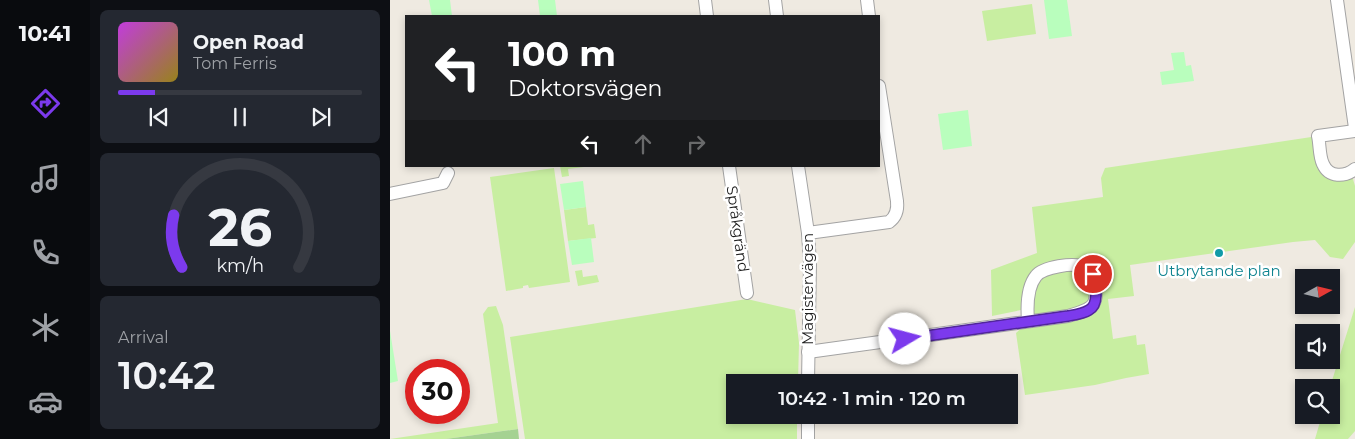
<!DOCTYPE html>
<html lang="en">
<head>
<meta charset="utf-8">
<style>
	body { margin:0; font-family:Montserrat,sans-serif; background:#242831; color:#f1f3f6; height:100vh; display:flex; flex-direction:column; font-size:19px; white-space:nowrap }
	* { box-sizing:border-box; margin:0 }
	p { font-size:16px; color:#9ea1a6 }
	.icon { flex:none; width:28px; height:28px; fill:none; stroke:currentColor; stroke-width:2; stroke-linecap:round; stroke-linejoin:round }
	.map { position:relative; flex:1; overflow:hidden }
	.drawer { display:flex; flex-direction:column; gap:10px; padding:10px; background:#0d0f14; width:300px }
	.drawer>* { flex:none }
	.top-card { position:absolute; left:15px; top:15px; width:475px; height:152px; border-radius:0px; box-shadow:0 2px 8px #0003; background:#202124; color:#fff; overflow:hidden }
	.needle { width:32px; rotate:82deg }
	.buttons { position:absolute; left:905px; top:269px; display:grid; gap:10px }
	.buttons a { display:grid; place-items:center; width:45px; height:45px; border-radius:0px; background:#171b24; box-shadow:0 2px 8px #0003; font-size:25px }
	.speed { position:absolute; left:15px; top:359px; display:flex; gap:10px; font-size:25px; font-weight:700; text-align:center }
	.speed>* { display:grid; place-content:center; width:65px; height:65px; border-radius:50%; background:#171b24; box-shadow:0 2px 8px #0003; line-height:1 }
	.speed .limit { border:8px solid #d22; background:#fff; color:#111 }
	.pin { position:absolute; display:grid; place-items:center; width:42px; height:42px; color:#fff; margin:-21px; border:2px solid #fff; border-radius:50%; box-shadow:0 1px 5px #0007 }
	.me { position:absolute; width:55px; margin:-28px; rotate:82deg; stroke-linejoin:round; filter:drop-shadow(0 0 4px #0008) }
	.turn { display:flex; align-items:center; gap:18px; height:105px; padding:0 20px; font-size:22px }
	.turn .icon { width:65px; height:65px; stroke-width:2.5 }
	.turn b { display:block; font-size:35px; line-height:42px }
	.lanes { display:flex; align-items:center; height:48px; padding:0 20px; background:#0003; justify-content:center; gap:25px; direction:ltr }
	.lanes .off { opacity:.35 }
	.big { font-size:38px; font-weight:600; line-height:1.1 }
	.drawer .widget { flex:1; display:flex; flex-direction:column; justify-content:center; gap:8px; min-width:0; padding:0 18px; border-radius:8px; background:#242831 }
	.drawer .dial { align-items:center; gap:0 }
	.dial svg { height:130px; overflow:visible; fill:none; stroke:#363941; stroke-width:7; stroke-linecap:round; text-anchor:middle }
	.dial text { fill:#f1f3f6; stroke:none }
	.song { display:flex; align-items:center; gap:15px }
	.cover { width:60px; height:60px; border-radius:8px; background:linear-gradient(135deg,hsl(290 70% 55%),hsl(50 70% 35%)) }
	.played { height:5px; border-radius:2px; background:linear-gradient(90deg,#7c3aed 15%,#363941 15%) }
	.keys { display:flex; justify-content:space-around; direction:ltr }
	.trip { position:absolute; left:336px; top:374px; width:292px; height:50px; border-radius:0px; background:#171b24; box-shadow:0 2px 8px #0003; font-weight:600; line-height:50px; text-align:center }
	main { display:flex; flex:1; min-height:0 }
	.tabs { display:flex; flex-direction:column; width:90px; justify-content:space-around; align-items:center; background:#090b0e; color:#9ea1a6 }
	.tabs .icon { width:35px; height:35px }
	.tabs .active { color:#7c3aed }
	.tabs b { font-size:22px; color:#f1f3f6 }
	.map>svg:first-child { display:block }
	.grass { fill:#c8eea1 }
	.forest { fill:#a5d292 }
	.park { fill:#b9febd }
	.lines { fill:none; stroke-linecap:round; stroke-linejoin:round }
	.street-casing { stroke:#a3a3a3; stroke-width:14 }
	.street { stroke:#fff; stroke-width:12 }
	.route-casing { stroke:#51269a; stroke-width:12 }
	.route { stroke:#7c3aed; stroke-width:9 }
	.culture-dot { fill:#0f9aa8; stroke:#fff; stroke-width:2 }
	.labels { text-anchor:middle; dominant-baseline:central; stroke-width:5; stroke-linejoin:round; paint-order:stroke }
	.street-label { font-size:15px; fill:#1c1c1c; stroke:#fff }
	.culture-label { font-size:15px; fill:#0d838f; stroke:#fff }
</style>
</head>
<body>
<main>
<nav class="tabs">
<b>10:41</b>
<svg class="icon active" aria-label="directions" viewBox="0 0 24 24"><path d="M12 3l9 9-9 9-9-9zM9 14v-3h6M13 9l2 2-2 2"/></svg>
<svg class="icon" aria-label="music" viewBox="0 0 24 24"><path d="M9 18V5l10-2v13"/><circle cx="6" cy="18" r="3"/><circle cx="16" cy="16" r="3"/></svg>
<svg class="icon" aria-label="phone" viewBox="0 0 24 24"><path d="M5 4h4l2 5-3 2q2 4 5 5l2-3 5 2v4C11 20 4 13 5 4z"/></svg>
<svg class="icon" aria-label="climate" viewBox="0 0 24 24"><path d="M12 3v18M4 7l16 10M4 17L20 7"/></svg>
<svg class="icon" aria-label="car" viewBox="0 0 24 24"><path d="M5 17H2v-5l4-1 3-4h7l3 4 3 1v5h-3M9 17h6M6 11h13"/><circle cx="7" cy="17" r="2"/><circle cx="17" cy="17" r="2"/></svg>
</nav>
<section class="drawer">
<div class="widget">
<div class="song"><i class="cover"></i><div><b>Open Road</b><p>Tom Ferris</p></div></div>
<div class="played"></div>
<div class="keys"><svg class="icon" aria-label="previous" viewBox="0 0 24 24"><path d="M18 5L8 12l10 7zM5 5v14"/></svg><svg class="icon" aria-label="pause" viewBox="0 0 24 24"><path d="M8 5v14M16 5v14"/></svg><svg class="icon" aria-label="next" viewBox="0 0 24 24"><path d="M6 5l10 7-10 7zM19 5v14"/></svg></div>
</div>
<div class="widget dial"><svg viewBox="0 0 100 80">
<path d="M14 69A42 42 0 1 1 86 69"/>
<path d="M14 69A42 42 0 0 1 9 37" stroke="#7c3aed"/>
<text x="50" y="56" font-size="32" font-weight="700">26</text>
<text x="50" y="72" font-size="11">km/h</text>
</svg></div>
<div class="widget"><p>Arrival</p><b class="big">10:42</b></div>
</section>
<div class="map">
<svg width="965" height="439" viewBox="0 0 965 439">
	<rect width="100%" height="100%" fill="#efeae1"/>
	<g class="grass">
		<path d="M 642,4 L 646,34 L 597,41 L 592,11 Z"/>
		<path d="M 928,136 L 936,169 L 961,172 L 965,186 L 965,242 L 953,259 L 940,257 L 925,240 L 903,242 L 740,265 L 744,296 L 718,299 L 723,339 L 746,335 L 747,345 L 755,344 L 759,374 L 736,378 L 705,385 L 635,395 L 626,333 L 638,322 L 636,309 L 602,316 L 601,270 L 647,253 L 642,207 L 713,197 L 711,178 L 715,168 Z"/>
		<path d="M 170,166 L 194,166 L 194,167 L 178,169 L 179,176 L 172,177 Z"/>
		<path d="M 164,168 L 180,282 L 139,288 L 138,285 L 133,286 L 133,288 L 116,291 L 100,177 Z"/>
		<path d="M 196,207 L 198,225 L 204,224 L 206,238 L 178,241 L 174,210 Z"/>
		<path d="M 192,270 L 193,277 L 207,275 L 209,282 L 188,286 L 185,271 Z"/>
		<path d="M 357,299 L 405,310 L 409,343 L 408,382 L 345,382 L 345,415 L 407,415 L 407,439 L 135,439 L 120,337 Z"/>
		<path d="M 106,306 L 113,325 L 128,429 L 56,439 L 0,439 L 108,423 L 93,314 L 98,307 Z"/>
		<path d="M 965,307 L 965,431 L 958,439 L 925,439 L 932,415 L 941,415 L 940,387 Z"/>
	</g>
	<path class="forest" d="M 128,429 L 129,439 L 56,439 Z"/>
	<g class="park">
		<path d="M 39,0 L 60,0 L 62,16 L 42,16 Z"/>
		<path d="M 148,0 L 165,0 L 167,16 L 150,16 Z"/>
		<path d="M 654,0 L 677,0 L 682,36 L 659,39 Z"/>
		<path d="M 794,52 L 796,66 L 801,65 L 804,81 L 772,85 L 770,72 L 784,70 L 781,53 Z"/>
		<path d="M 578,110 L 582,146 L 553,150 L 548,114 Z"/>
		<path d="M 193,181 L 196,207 L 174,210 L 170,184 Z"/>
		<path d="M 201,238 L 204,262 L 182,265 L 178,241 Z"/>
		<path d="M 0,331 L 8,381 L 0,383 Z"/>
	</g>
	<g class="lines">
		<defs>
			<g id="street">
				<path d="M 315,0 L 317,16"/>
				<path d="M 385,0 L 387,16"/>
				<path d="M 477,0 L 479,16"/>
				<path d="M 947,0 L 965,128"/>
				<path d="M 965,131 L 928,136 C 930,144 929,156 933,164 C 939,178 955,177 965,169"/>
				<path d="M 339,166 L 357,293"/>
				<path d="M 408,166 L 418,233 L 420,263 L 418,382"/>
				<path d="M 0,194 L 53,183 L 58,173"/>
				<path d="M 418,233 L 499,222 C 506,217 508,210 507,201 L 489,86"/>
				<path d="M 418,352 L 678,316 C 707,308 709,305 703,274 C 700,271 697,268 694,267 C 684,262 653,267 646,276 C 637,287 637,308 638,321"/>
				<path d="M 418,439 L 418,415"/>
			</g>
		</defs>
		<use href="#street" class="street-casing"/>
		<use href="#street" class="street"/>
	</g>
	<g class="lines">
		<defs>
			<path id="route" d="M 515,339 L 678,316 C 684,315 693,314 699,310 C 710,304 705,285 703,274"/>
		</defs>
		<use href="#route" class="route-casing"/>
		<use href="#route" class="route"/>
	</g>
	<circle class="culture-dot" cx="829" cy="253" r="5"/>
	<g class="labels">
		<g class="street-label">
			<text transform="translate(348 229) rotate(82)">Språkgränd</text>
			<text transform="translate(417 289) rotate(-90)">Magistervägen</text>
		</g>
		<g class="culture-label">
			<text x="829" y="270">Utbrytande plan</text>
		</g>
	</g>
</svg>
<div class="buttons">
<a><svg class="needle" viewBox="-14 -14 28 28"><path d="M0-13l5 13h-10z" fill="#e53935"/><path d="M0 13l5-13h-10z" fill="#9ea1a6"/></svg></a>
<a><svg class="icon" aria-label="sound" viewBox="0 0 24 24"><path d="M4 9h4l5-4v14l-5-4H4zM17 9q2 3 0 6"/></svg></a>
<a><svg class="icon" aria-label="search" viewBox="0 0 24 24"><circle cx="10" cy="10" r="6"/><path d="M15 15l6 6"/></svg></a>
</div>
<div class="speed"><div class="limit">30</div></div>
<div class="pin" style="left:703px;top:274px;background:#d93025"><svg class="icon" aria-label="arrive" viewBox="0 0 24 24"><path d="M6 21V4h12l-3 4 3 4H6"/></svg></div>
<svg class="me" style="left:515px;top:339px" viewBox="-20 -20 40 40"><circle r="19" fill="#fff"/><path d="M0-13L10 11 0 6-10 11z" fill="#7c3aed"/></svg>
<div class="trip">10:42 · 1 min · 120 m</div>
<div class="top-card">
<div class="turn"><svg class="icon" aria-label="left" viewBox="0 0 24 24"><path d="M17 20v-9H6M10 6l-5 5 5 5"/></svg><div><b>100 m</b>Doktorsvägen</div></div>
<div class="lanes"><svg class="icon" aria-label="left" viewBox="0 0 24 24"><path d="M17 20v-9H6M10 6l-5 5 5 5"/></svg><svg class="icon off" aria-label="ahead" viewBox="0 0 24 24"><path d="M12 20V5M6 11l6-6 6 6"/></svg><svg class="icon off" aria-label="right" viewBox="0 0 24 24"><path d="M7 20v-9h11M14 6l5 5-5 5"/></svg></div>
</div>
</div>
</main>
</body>
</html>
